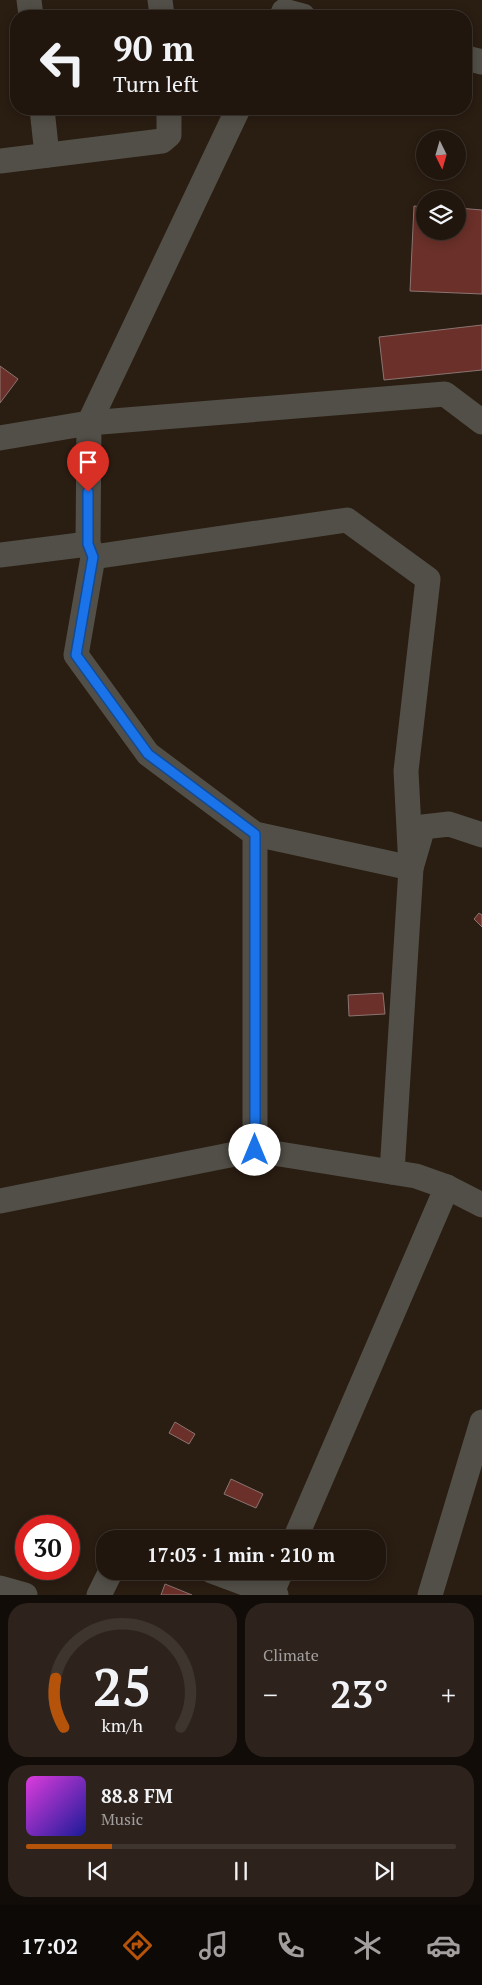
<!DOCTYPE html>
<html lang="en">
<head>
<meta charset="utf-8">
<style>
	body { margin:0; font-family:"PT Serif",serif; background:#2d231c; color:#f1f3f6; height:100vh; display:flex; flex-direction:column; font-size:19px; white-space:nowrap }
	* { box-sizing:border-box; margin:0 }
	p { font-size:16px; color:#a29f9e }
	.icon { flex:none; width:28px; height:28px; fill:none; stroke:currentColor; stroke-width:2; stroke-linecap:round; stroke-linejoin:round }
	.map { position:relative; height:1595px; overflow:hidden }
	.panel { display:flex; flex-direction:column; gap:8px; padding:8px; background:#120c08; flex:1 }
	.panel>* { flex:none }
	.guide { position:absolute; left:10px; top:10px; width:462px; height:105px; border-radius:20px; box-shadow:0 2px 12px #0003,0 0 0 1px #3d352e; background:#20160e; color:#f1f3f6; overflow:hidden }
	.needle { width:32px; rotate:175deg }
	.buttons { position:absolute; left:416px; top:130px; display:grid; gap:10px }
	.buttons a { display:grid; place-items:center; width:50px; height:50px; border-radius:50%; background:#20160e; box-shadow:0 2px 12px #0003,0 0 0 1px #3d352e; font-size:25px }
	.speed { position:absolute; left:15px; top:1515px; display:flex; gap:10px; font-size:25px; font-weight:700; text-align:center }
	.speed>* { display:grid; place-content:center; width:65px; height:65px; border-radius:50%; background:#20160e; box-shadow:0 2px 12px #0003,0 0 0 1px #3d352e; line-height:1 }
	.speed .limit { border:8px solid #d22; background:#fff; color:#111 }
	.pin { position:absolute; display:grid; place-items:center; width:42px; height:42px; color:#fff; margin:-51px -21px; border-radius:50% 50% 50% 0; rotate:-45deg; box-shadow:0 0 5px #0007 }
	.pin .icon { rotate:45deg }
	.me { position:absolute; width:55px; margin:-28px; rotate:0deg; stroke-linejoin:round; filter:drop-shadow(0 0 4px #0008) }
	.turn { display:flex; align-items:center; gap:18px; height:105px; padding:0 20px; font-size:22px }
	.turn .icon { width:65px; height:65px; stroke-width:2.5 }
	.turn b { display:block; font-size:35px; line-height:42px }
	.big { font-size:38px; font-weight:700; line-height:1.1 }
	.panel .card { flex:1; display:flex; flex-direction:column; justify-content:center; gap:8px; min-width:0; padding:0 18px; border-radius:20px; background:#2d231c }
	.panel .dial { align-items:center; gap:0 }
	.dial svg { height:130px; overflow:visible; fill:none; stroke:#3d352e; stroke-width:7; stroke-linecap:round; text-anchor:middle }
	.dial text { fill:#f1f3f6; stroke:none }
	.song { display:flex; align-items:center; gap:15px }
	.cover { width:60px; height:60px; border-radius:8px; background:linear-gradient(135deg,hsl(300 70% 55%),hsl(240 70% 35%)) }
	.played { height:5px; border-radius:2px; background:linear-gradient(90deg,#b45309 20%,#3d352e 20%) }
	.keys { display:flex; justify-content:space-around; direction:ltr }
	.heat { display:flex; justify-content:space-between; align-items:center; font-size:28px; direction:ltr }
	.panel .tiles { flex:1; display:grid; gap:8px; grid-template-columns:1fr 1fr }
	.card:last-child { grid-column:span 2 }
	.trip { position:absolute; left:96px; top:1530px; width:290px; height:50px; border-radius:20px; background:#20160e; box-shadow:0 2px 12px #0003,0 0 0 1px #3d352e; font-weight:700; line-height:50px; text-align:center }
	.menu { display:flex; height:80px; justify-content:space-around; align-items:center; background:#0d0906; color:#a29f9e }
	.menu .icon { width:35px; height:35px }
	.menu .on { color:#b45309 }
	.menu b { font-size:22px; color:#f1f3f6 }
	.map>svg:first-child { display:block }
	.building { fill:#6a3029; stroke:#8b7571 }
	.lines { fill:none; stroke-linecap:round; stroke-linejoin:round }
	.minor { stroke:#514f47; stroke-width:25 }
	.route-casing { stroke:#114b97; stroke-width:12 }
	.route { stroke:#1a73e8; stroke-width:9 }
</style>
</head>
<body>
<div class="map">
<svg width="482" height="1595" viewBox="0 0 482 1595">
	<rect width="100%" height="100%" fill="#2a1d12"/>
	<g class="building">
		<path d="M 414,206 L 425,207 L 425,231 L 458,231 L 458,208 L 482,210 L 482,294 L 410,291 Z"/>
		<path d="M 482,325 L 482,370 L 384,380 L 379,337 Z"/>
		<path d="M 0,366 L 18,379 L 0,403 Z"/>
		<path d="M 479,913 L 482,915 L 482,927 L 474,919 Z"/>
		<path d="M 383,993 L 385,1014 L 349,1016 L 348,995 Z"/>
		<path d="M 175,1422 L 195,1434 L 189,1444 L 169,1433 Z"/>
		<path d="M 231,1479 L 263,1494 L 256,1508 L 224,1494 Z"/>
		<path d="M 165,1584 L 192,1595 L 161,1595 Z"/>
	</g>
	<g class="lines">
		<g class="minor">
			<path d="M 29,0 L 31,16"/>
			<path d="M 160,0 L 162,16"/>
			<path d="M 282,16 L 284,11 L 303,16"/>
			<path d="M 466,58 L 482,62"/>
			<path d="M 42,109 L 47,155"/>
			<path d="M 0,161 L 162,141 L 169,135 L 169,109"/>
			<path d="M 0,438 L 89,423 L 445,394 L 482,422"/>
			<path d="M 88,544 L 89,423 L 238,109"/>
			<path d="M 0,555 L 88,544 L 93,557 L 76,655 L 148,754 L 255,834 L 411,868 L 423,827 L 449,824 L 482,835"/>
			<path d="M 93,557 L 347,520 L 428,579 L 406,771 L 411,868 L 392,1172"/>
			<path d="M 255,834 L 255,1150 L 416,1176 L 447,1187 L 482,1205"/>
			<path d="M 0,1201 L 255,1150"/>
			<path d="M 295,1539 L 447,1187"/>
			<path d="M 212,1571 L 276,1595"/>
			<path d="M 0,1588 L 25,1595"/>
			<path d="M 99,1595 L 111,1571"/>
			<path d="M 271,1595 L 281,1571"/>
			<path d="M 430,1595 L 482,1422"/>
		</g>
	</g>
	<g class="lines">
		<defs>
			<path id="route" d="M 88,492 L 88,544 L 93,557 L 76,655 L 148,754 L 255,834 L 255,1150"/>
		</defs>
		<use href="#route" class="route-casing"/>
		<use href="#route" class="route"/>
	</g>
</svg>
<div class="buttons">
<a><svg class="needle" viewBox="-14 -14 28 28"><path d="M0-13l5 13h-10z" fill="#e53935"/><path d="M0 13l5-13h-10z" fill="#a29f9e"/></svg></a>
<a><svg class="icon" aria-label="layers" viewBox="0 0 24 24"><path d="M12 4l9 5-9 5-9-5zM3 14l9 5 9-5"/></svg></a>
</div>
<div class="speed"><div class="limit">30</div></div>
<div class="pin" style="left:88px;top:492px;background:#d93025"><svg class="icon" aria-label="arrive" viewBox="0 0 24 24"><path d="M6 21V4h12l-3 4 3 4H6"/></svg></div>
<svg class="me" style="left:255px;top:1150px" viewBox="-20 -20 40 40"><circle r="19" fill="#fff"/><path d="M0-13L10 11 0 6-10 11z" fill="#1a73e8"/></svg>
<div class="trip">17:03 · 1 min · 210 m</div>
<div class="guide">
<div class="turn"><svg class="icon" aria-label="left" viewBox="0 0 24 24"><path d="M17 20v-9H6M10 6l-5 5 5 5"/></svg><div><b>90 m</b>Turn left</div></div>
</div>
</div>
<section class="panel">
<div class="tiles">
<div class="card dial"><svg viewBox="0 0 100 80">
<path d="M14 69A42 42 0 1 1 86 69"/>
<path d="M14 69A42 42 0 0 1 9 39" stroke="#b45309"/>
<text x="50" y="56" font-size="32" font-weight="700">25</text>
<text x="50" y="72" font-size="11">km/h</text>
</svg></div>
<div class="card"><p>Climate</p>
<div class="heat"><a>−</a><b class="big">23°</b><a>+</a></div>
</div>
<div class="card">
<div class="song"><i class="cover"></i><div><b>88.8 FM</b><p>Music</p></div></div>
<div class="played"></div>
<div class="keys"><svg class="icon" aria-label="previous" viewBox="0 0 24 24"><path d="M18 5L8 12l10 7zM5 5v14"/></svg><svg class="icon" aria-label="pause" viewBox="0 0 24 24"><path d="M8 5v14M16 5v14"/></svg><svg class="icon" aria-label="next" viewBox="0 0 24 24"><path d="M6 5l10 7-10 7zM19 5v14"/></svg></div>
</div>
</div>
</section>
<nav class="menu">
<b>17:02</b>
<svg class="icon on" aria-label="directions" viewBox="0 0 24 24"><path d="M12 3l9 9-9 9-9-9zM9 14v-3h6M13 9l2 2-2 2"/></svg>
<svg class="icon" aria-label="music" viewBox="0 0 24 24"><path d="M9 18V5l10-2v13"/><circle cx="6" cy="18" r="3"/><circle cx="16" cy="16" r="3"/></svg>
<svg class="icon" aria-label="phone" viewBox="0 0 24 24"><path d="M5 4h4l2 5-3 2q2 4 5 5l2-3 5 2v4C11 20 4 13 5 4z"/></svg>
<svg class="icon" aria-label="climate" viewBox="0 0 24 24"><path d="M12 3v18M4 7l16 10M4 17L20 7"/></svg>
<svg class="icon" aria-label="car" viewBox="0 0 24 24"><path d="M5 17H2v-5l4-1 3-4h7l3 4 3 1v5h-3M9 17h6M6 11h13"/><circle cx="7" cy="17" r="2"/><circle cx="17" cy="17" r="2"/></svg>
</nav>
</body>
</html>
